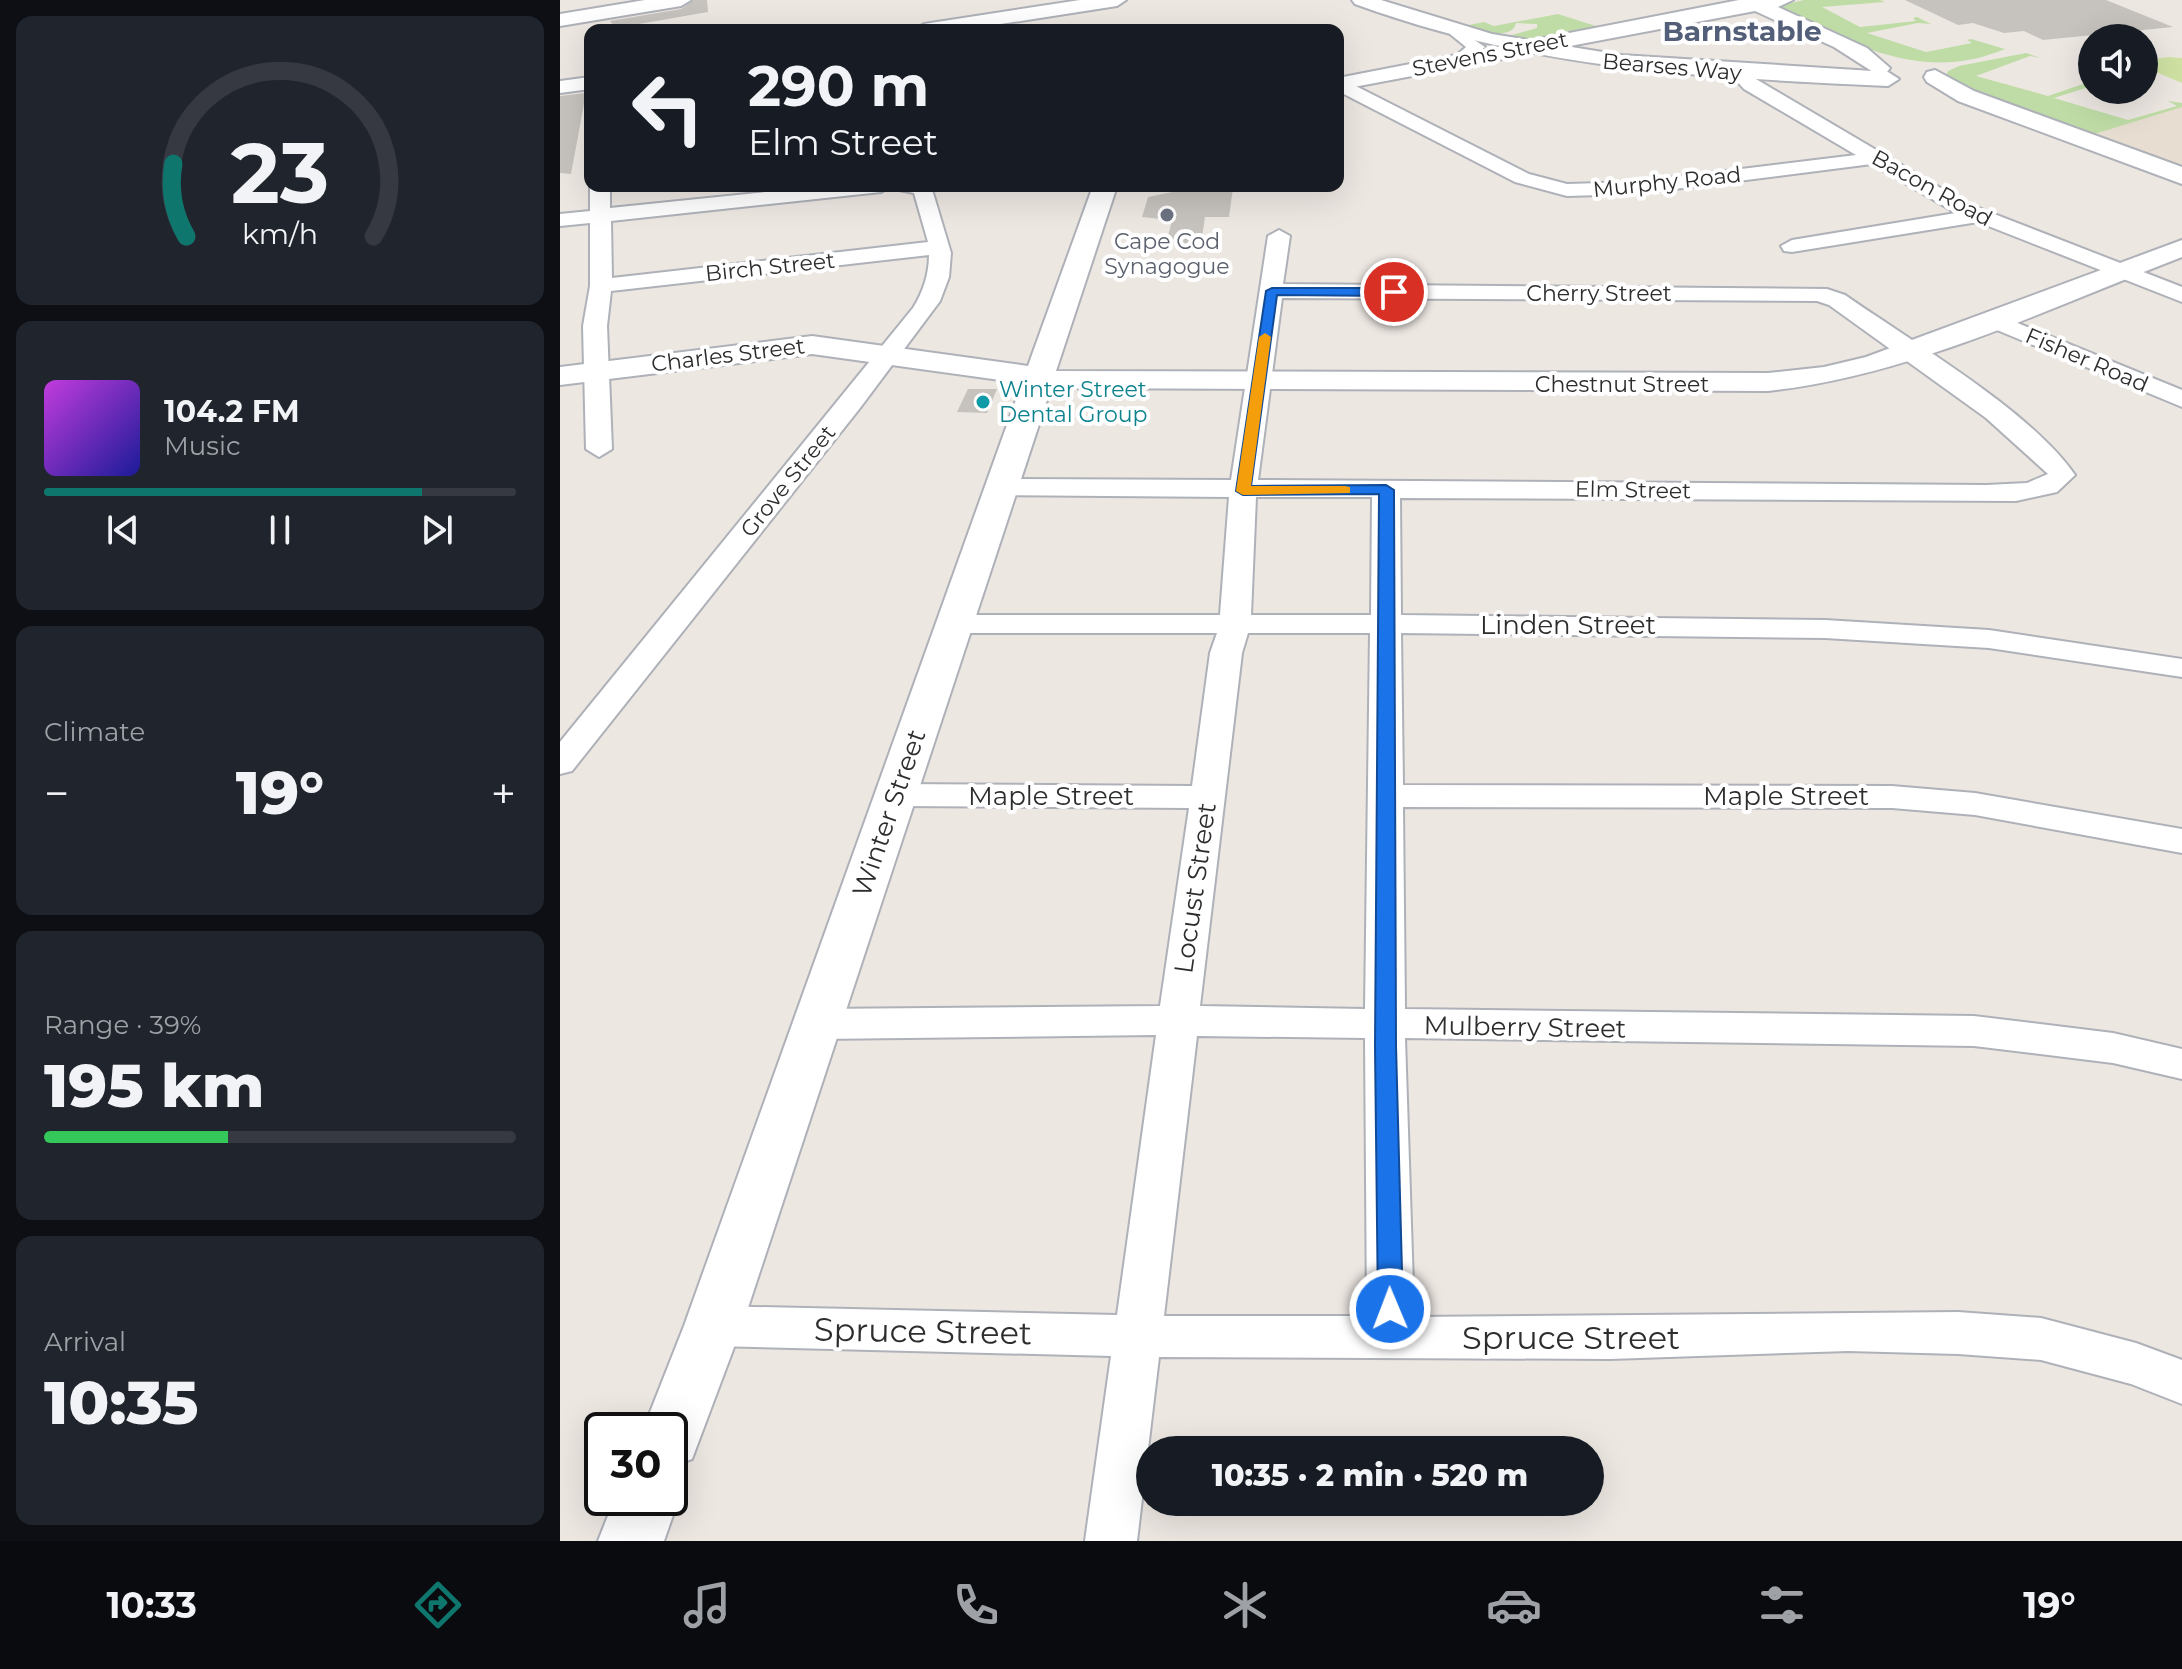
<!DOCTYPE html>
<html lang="en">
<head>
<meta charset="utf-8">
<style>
	body { margin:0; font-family:Montserrat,sans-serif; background:#20242c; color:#f1f3f6; height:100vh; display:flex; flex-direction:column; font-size:30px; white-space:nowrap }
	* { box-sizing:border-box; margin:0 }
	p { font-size:26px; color:#9ea1a6 }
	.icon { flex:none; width:44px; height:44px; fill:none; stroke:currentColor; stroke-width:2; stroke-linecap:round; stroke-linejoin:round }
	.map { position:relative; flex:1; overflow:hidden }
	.details { display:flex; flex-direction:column; gap:16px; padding:16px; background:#0d0f14; width:560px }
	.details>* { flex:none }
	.top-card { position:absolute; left:24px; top:24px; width:760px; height:168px; border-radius:16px; box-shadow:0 8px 32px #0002; background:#171b24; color:#f1f3f6; overflow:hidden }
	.tools { position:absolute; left:1518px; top:24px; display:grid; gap:16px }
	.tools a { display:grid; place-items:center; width:80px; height:80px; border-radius:50%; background:#171b24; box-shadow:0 8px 32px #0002; font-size:40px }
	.speed { position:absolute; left:24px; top:1412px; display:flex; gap:16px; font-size:40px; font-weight:700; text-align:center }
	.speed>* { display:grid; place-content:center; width:104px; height:104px; border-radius:50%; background:#171b24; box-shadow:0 8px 32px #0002; line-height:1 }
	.speed .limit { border:4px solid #111; border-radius:12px; background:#fff; color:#111 }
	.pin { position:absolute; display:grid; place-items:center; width:68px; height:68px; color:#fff; margin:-34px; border:4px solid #fff; border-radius:50%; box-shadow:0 2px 8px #0007 }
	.me { position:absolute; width:88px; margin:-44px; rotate:359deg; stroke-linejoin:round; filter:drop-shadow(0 0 6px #0008) }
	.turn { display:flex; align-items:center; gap:28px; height:168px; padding:0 32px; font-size:36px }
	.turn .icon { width:104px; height:104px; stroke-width:2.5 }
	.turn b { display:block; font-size:56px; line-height:68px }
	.big { font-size:60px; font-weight:800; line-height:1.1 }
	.details .tile { flex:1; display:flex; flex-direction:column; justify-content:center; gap:12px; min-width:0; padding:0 28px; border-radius:16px; background:#20242c }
	.details .dial { align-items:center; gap:0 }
	.dial svg { height:208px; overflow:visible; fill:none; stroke:#363941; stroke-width:7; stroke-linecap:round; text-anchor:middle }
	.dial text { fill:#f1f3f6; stroke:none }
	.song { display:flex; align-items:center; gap:24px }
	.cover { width:96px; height:96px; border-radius:12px; background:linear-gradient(135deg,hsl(290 70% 55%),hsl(240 70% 35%)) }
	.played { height:8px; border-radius:4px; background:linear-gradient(90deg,#0f766e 80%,#363941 80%) }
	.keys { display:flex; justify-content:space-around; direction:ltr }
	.heat { display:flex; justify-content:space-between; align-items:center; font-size:44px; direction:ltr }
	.charge { height:12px; border-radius:6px; background:linear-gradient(90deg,#34c759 39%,#363941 0) }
	.trip { position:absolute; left:576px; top:1436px; width:468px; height:80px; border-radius:40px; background:#171b24; box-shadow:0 8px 32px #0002; font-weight:800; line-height:80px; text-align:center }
	.tab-bar { display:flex; height:128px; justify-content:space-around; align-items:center; background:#090b0e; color:#9ea1a6 }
	.tab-bar .icon { width:56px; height:56px }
	.tab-bar .selected { color:#0f766e }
	.tab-bar b { font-size:36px; color:#f1f3f6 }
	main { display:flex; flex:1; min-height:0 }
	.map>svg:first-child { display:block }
	.education { fill:#e8ddd1 }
	.green { fill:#bfdca6 }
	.pitch { fill:#cfe2a3 }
	.building { fill:#c6c2bd }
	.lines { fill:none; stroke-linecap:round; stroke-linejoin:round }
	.minor-casing { stroke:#aeb1b8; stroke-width:4 }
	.tertiary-casing { stroke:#aeb1b8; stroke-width:4 }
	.secondary-casing { stroke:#aeb1b8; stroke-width:4 }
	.minor { fill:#fff; fill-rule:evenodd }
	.tertiary { fill:#fff; fill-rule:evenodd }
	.secondary { fill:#fff; fill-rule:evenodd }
	.route { fill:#1a73e8; stroke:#114b97; stroke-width:2 }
	.slow { fill:#f59e0b }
	.worship-dot { fill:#6b7280; stroke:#fff; stroke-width:3 }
	.culture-dot { fill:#0f9aa8; stroke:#fff; stroke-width:3 }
	.labels { text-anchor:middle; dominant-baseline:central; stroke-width:8; stroke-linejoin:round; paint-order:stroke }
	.far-street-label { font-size:22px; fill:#2d2d2d; stroke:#fff }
	.far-worship-label { font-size:22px; fill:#5b616d; stroke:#fff }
	.far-culture-label { font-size:22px; fill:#0d838f; stroke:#fff; text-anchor:start }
	.street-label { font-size:26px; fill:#2d2d2d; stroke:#fff }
	.far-district-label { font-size:28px; font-weight:bold; fill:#535e79; stroke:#fff }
	.near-street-label { font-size:32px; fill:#2d2d2d; stroke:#fff }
</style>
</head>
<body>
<main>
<section class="details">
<div class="tile dial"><svg viewBox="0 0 100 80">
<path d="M14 69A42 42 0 1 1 86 69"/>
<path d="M14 69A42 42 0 0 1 9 41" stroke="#0f766e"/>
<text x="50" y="56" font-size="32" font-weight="700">23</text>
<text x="50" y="72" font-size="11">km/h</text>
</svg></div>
<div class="tile">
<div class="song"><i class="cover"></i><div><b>104.2 FM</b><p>Music</p></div></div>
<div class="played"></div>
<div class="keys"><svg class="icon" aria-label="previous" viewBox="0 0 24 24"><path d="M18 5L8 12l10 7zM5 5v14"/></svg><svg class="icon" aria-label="pause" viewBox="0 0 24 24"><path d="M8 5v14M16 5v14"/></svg><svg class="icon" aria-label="next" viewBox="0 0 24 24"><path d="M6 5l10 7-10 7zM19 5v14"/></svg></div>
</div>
<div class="tile"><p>Climate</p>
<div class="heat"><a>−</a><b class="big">19°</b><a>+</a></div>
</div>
<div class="tile"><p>Range · 39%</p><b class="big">195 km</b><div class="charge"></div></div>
<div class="tile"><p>Arrival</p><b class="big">10:35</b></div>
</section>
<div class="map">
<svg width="1622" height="1541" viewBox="0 0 1622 1541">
	<rect width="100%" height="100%" fill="#ede7e2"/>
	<path class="education" d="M 1622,105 L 1622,171 L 1525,136 Z"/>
	<g class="green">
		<path d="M 1244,0 L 1320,0 L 1325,2 L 1262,7 L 1300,27 L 1356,21 L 1353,18 L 1357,17 L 1371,24 L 1358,23 L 1307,33 L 1366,52 L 1412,43 L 1407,40 L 1411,39 L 1445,49 C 1379,77 1321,57 1261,29 C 1248,22 1229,16 1218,6 Z"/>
		<path d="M 998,14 L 1039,27 L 974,40 L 945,37 L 977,28 L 977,24 L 956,23 C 952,41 920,31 904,26 L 924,22 L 934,26 Z"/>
		<path d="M 1466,53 L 1481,58 L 1470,56 L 1416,76 L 1488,96 L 1532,81 L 1532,86 L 1494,98 L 1568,120 L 1617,106 L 1608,101 L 1622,103 L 1622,107 L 1531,135 L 1396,88 L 1385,78 L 1388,71 L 1399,66 Z"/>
	</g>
	<path class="pitch" d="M 1609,57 L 1622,58 L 1622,83 L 1584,67 L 1584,60 Z"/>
	<g class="building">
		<path d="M 134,0 L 147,0 L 148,12 L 56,28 L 50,21 L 121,9 Z"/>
		<path d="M 1345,0 L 1546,0 L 1613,27 L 1483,40 L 1464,31 L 1444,33 L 1413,23 L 1398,25 Z"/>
		<path d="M 26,93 L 11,174 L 0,173 L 0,96 Z"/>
		<path d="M 669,186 L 673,188 L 669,217 L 645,217 L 641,244 L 606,244 L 612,220 L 582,217 L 588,197 L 632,188 Z"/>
		<path d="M 408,389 L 437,389 L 427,413 L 397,412 Z"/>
	</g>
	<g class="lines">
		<defs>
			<g id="minor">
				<path d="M 898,29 L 925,47 L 899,65 L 891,60 L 906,47 L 890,34 Z"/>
				<path d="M 1179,69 L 1406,203 L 1622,287 L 1622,302 L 1418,222 L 1232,252 L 1224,251 L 1221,246 L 1232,240 L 1396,213 L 1312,164 L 1075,194 L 1007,196 L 955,182 L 778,91 L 778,79 L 784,80 L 969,174 L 1007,184 L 1075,182 L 1296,155 L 1184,89 L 1170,74 Z"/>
				<path d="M 30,186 L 50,186 L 50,208 L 264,186 L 331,186 L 321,192 L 51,221 L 52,278 L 368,242 L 354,193 L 339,190 L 336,186 L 371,186 L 391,253 L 389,277 L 380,301 L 300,408 L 12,771 L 0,774 L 0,742 L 353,308 C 363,292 369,274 369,255 L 51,291 L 47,326 L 52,449 L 39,457 L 26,449 L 23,326 L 30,286 L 30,223 L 0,226 L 0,214 L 30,211 Z"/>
				<path d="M 719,230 L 730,236 L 723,284 L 1267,289 L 1285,295 C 1352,342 1470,410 1515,475 L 1497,492 L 1456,501 L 840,498 L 841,615 L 1265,620 L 1429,630 L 1622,659 L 1622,677 L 1429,648 L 1265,638 L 841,633 L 843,785 L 1332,786 L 1415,793 L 1622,829 L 1622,853 L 1415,815 L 1332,808 L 843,807 L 845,1009 L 1414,1016 L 1553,1033 L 1622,1049 L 1622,1079 L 1553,1063 L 1414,1046 L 845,1038 L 854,1317 L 1398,1312 L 1481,1318 L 1576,1343 L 1622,1360 L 1622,1404 L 1571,1384 L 1481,1360 L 1398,1354 L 1288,1351 L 1050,1359 L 599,1357 L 577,1541 L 525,1541 L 551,1356 L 153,1346 L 136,1340 L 129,1326 L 136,1312 L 153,1306 L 557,1315 L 596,1035 L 257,1039 L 243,1034 L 237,1024 L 243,1014 L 257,1009 L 600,1006 L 629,808 L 335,806 L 323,803 L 318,795 L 323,787 L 335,784 L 632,786 L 650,653 L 657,633 L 392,633 L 381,630 L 377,624 L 381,618 L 392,615 L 660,615 L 669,497 L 441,495 L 431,493 L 427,487 L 431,481 L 441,479 L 671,480 L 708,236 ZM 722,298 L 1257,301 L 1269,305 L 1426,418 L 1488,474 L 1467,483 L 1426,485 L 698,480 ZM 696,497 L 812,497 L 811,615 L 691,615 ZM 688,633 L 810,633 L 805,1009 L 640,1006 L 682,653 ZM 637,1036 L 805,1038 L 807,1316 L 604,1316 Z"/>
				<path d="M 1433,313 L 1622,390 L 1622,407 L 1425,325 L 1421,320 L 1425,315 Z"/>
			</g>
			<g id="tertiary">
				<path d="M 520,0 L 566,0 L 557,6 L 402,30 L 354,30 L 364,24 Z"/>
				<path d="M 1179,0 L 1233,0 L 1218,7 L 1307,48 L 1330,68 L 1327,72 L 1313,72 L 1274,47 L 1195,11 L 778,90 L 778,78 Z"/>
				<path d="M 30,77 L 30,89 L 0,93 L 0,81 Z"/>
				<path d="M 533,186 L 557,186 L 496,371 L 1208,373 L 1264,367 L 1306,357 L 1622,240 L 1622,257 C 1489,308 1349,376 1208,391 L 491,388 L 182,1326 L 132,1459 L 110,1467 L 110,1430 L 83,1430 L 124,1326 L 462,383 L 252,354 L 0,385 L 0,367 L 252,336 L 468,366 Z"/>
				<path d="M 110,1478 L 119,1498 L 104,1541 L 38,1541 L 55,1498 L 110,1498 Z"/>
			</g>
			<g id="secondary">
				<path d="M 85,0 L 131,0 L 121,6 L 0,26 L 0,14 Z"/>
				<path d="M 792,0 L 821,0 L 932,34 L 1061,55 L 1328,72 L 1339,79 L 1328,86 C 1138,77 976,70 795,4 Z"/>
				<path d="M 1375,70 L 1414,91 L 1622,167 L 1622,184 L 1398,101 L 1367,82 L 1364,77 L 1367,72 Z"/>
			</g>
		</defs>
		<use href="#minor" class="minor-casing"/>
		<use href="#tertiary" class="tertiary-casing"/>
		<use href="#secondary" class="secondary-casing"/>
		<use href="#minor" class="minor"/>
		<use href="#tertiary" class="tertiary"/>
		<use href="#secondary" class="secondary"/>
	</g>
	<path class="route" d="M 712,288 L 834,288 L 840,292 L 834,296 L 717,295 L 691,486 L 826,485 L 834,490 L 836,1046 L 843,1309 L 839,1316 L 830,1319 L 821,1316 L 818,1309 L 815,1046 L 819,494 L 683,495 L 676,491 L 706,291 Z"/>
	<path class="slow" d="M 705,333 L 711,337 L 691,486 L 785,486 L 790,487 L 790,493 L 683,495 L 676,491 L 699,337 Z"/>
	<circle class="worship-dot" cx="607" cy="215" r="8"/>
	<circle class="culture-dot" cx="423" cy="402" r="8"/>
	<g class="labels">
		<g class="far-street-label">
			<text transform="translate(930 54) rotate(-11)">Stevens Street</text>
			<text transform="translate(1112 67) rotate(5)">Bearses Way</text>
			<text transform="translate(1107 182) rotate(-6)">Murphy Road</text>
			<text transform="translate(1372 188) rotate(29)">Bacon Road</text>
			<text transform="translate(210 267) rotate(-6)">Birch Street</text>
			<text x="1039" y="293">Cherry Street</text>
			<text transform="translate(168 355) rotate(-7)">Charles Street</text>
			<text transform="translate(1527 360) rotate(23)">Fisher Road</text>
			<text x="1062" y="384">Chestnut Street</text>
			<text transform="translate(228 481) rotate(-51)">Grove Street</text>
			<text transform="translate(1073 490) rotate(1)">Elm Street</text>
		</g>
		<g class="far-worship-label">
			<text x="607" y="241">Cape Cod<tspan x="607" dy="25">Synagogue</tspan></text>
		</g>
		<g class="far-culture-label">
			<text x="439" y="389">Winter Street<tspan x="439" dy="25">Dental Group</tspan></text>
		</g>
		<g class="street-label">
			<text x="1008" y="625">Linden Street</text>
			<text x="491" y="796">Maple Street</text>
			<text x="1226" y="796">Maple Street</text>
			<text transform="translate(329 813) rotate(-71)">Winter Street</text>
			<text transform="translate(635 888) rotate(-82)">Locust Street</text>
			<text transform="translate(965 1027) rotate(1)">Mulberry Street</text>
		</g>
		<g class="far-district-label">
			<text x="1182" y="31">Barnstable</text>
		</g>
		<g class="near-street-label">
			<text transform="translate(363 1331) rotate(1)">Spruce Street</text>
			<text x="1011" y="1337">Spruce Street</text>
		</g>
	</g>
</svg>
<div class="tools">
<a><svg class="icon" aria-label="sound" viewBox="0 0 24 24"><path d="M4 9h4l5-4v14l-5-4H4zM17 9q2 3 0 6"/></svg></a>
</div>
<div class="speed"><div class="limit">30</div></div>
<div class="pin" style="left:834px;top:292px;background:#d93025"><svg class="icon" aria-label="arrive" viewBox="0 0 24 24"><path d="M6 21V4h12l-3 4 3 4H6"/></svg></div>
<svg class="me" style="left:830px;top:1309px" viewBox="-20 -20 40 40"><circle r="17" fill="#1a73e8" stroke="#fff" stroke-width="3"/><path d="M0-11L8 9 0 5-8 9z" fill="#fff"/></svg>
<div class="trip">10:35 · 2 min · 520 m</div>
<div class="top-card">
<div class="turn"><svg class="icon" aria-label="left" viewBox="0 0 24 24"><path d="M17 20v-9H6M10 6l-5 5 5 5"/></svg><div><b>290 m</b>Elm Street</div></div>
</div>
</div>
</main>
<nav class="tab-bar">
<b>10:33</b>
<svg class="icon selected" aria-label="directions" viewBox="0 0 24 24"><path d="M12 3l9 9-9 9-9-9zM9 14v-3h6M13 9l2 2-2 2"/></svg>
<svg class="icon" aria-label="music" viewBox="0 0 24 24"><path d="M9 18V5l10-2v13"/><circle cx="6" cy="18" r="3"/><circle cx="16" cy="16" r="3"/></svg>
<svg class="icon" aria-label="phone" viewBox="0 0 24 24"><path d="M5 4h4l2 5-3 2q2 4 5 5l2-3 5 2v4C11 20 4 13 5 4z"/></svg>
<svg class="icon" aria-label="climate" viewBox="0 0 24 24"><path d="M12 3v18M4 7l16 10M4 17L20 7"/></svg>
<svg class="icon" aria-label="car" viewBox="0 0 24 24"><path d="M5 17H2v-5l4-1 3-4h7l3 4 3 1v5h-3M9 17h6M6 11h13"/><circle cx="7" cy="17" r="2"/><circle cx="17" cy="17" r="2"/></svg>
<svg class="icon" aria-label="filters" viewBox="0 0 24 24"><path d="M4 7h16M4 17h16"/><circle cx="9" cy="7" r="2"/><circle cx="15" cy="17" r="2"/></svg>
<b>19°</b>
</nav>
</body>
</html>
